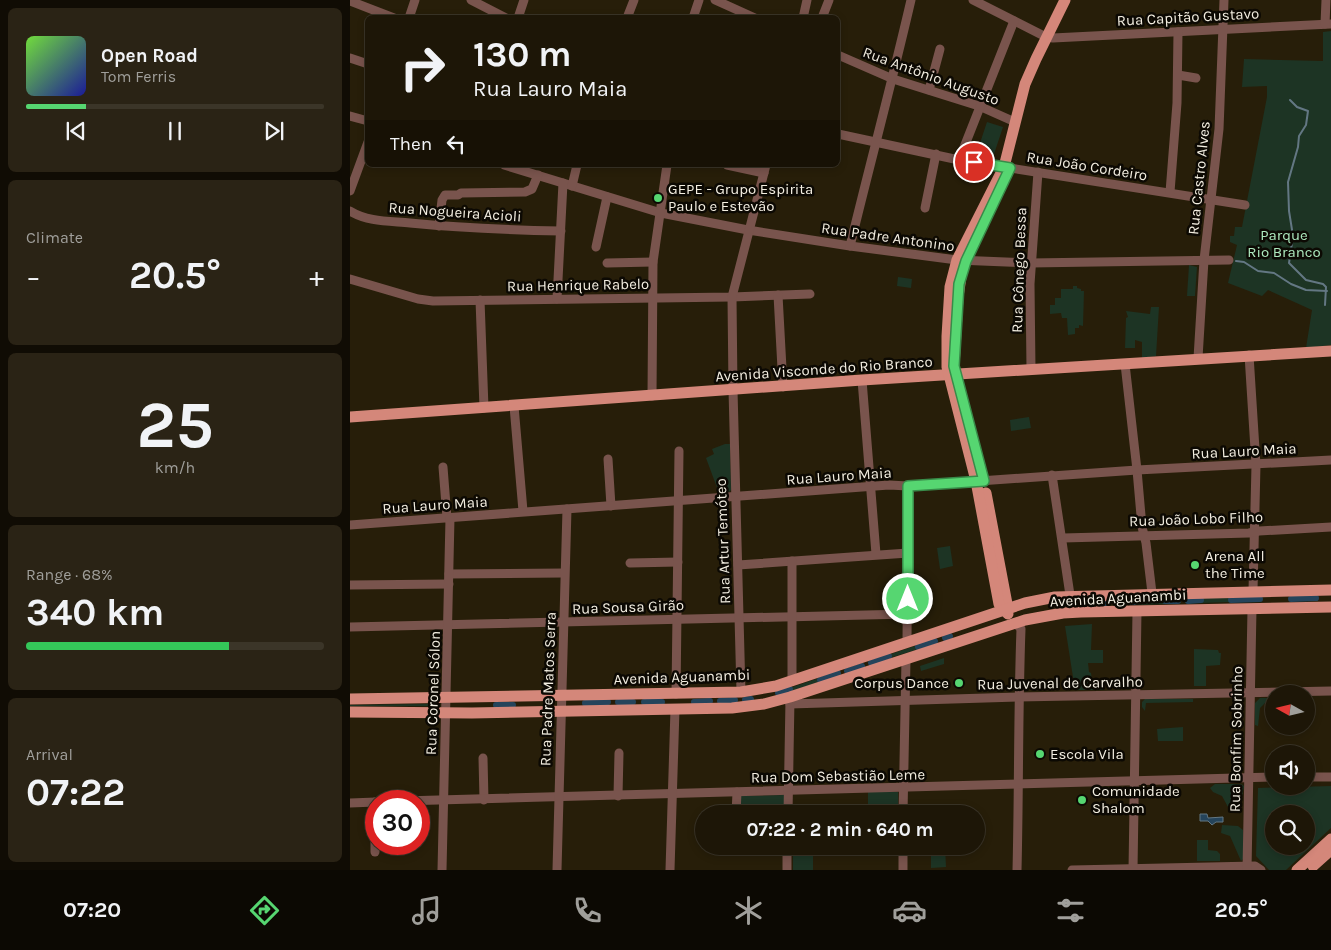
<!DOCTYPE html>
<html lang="en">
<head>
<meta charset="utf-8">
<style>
	body { margin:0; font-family:Karla,sans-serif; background:#2a2315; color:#f1f3f6; height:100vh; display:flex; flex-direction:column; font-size:19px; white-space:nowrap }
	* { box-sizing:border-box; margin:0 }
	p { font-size:16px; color:#a09f9b }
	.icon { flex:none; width:28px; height:28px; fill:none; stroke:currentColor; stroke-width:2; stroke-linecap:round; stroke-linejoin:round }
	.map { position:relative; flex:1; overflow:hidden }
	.panel { display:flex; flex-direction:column; gap:8px; padding:8px; background:#100c04; width:350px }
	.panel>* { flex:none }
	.banner { position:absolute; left:15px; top:15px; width:475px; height:152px; border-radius:8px; box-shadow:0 2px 8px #0003,0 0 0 1px #3b3528; background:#1d1607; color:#f1f3f6; overflow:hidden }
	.needle { width:32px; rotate:278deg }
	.buttons { position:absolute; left:915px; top:685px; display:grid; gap:10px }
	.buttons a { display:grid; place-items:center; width:50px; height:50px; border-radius:50%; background:#1d1607; box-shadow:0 2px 8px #0003,0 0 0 1px #3b3528; font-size:25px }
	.speed { position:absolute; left:15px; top:790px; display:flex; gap:10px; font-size:25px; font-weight:700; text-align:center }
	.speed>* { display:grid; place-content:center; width:65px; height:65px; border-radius:50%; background:#1d1607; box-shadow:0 2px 8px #0003,0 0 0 1px #3b3528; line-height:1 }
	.speed .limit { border:8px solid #d22; background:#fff; color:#111 }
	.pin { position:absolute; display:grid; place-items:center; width:42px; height:42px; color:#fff; margin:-21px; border:2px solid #fff; border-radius:50%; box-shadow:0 1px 5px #0007 }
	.me { position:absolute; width:55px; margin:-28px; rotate:0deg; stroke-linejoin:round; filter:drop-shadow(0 0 4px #0008) }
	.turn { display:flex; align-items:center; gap:18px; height:105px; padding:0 25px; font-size:22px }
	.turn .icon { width:65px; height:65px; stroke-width:2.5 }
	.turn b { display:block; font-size:35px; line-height:42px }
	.then { display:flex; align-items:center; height:48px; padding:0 25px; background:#0003; gap:10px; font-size:19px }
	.big { font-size:38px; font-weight:700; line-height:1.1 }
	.panel .tile { flex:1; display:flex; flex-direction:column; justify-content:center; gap:8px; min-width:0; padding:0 18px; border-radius:8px; background:#2a2315 }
	.panel .dial { align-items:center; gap:0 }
	.dial b { font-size:65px; line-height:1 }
	.song { display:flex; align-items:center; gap:15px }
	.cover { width:60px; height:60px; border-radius:8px; background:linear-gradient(135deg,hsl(100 70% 55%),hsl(240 70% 35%)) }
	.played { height:5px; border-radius:2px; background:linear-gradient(90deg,#56d671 20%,#3b3528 20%) }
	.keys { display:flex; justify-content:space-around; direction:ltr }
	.heat { display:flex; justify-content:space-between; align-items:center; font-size:28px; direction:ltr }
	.charge { height:8px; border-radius:4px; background:linear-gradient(90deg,#34c759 68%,#3b3528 0) }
	.trip { position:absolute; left:345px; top:805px; width:290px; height:50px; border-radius:25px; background:#1d1607; box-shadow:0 2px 8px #0003,0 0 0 1px #3b3528; font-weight:700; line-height:50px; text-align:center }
	.dock { display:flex; height:80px; justify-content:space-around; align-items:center; background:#0c0903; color:#a09f9b }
	.dock .icon { width:35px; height:35px }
	.dock .selected { color:#56d671 }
	.dock b { font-size:22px; color:#f1f3f6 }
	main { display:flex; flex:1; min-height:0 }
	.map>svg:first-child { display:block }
	.green { fill:#1d3424; fill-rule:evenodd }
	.water { fill:#25445b; stroke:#637783 }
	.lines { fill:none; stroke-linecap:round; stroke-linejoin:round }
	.stream { stroke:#637783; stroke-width:2 }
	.canal { stroke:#25445b; stroke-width:6 }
	.minor { stroke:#79544d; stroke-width:9 }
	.major { stroke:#d4877a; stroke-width:11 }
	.route-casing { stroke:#388b49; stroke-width:12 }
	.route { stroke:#56d671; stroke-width:9 }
	.poi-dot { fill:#56d671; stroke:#0c0903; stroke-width:2 }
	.labels { text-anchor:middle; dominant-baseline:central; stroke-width:5; stroke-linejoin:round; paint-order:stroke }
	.street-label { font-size:15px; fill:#f3eee1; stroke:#0c0903 }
	.poi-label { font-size:15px; fill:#f3eee1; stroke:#0c0903; text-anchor:start }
	.park-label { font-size:15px; fill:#ade9be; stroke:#0c0903 }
</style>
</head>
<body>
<main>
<section class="panel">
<div class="tile">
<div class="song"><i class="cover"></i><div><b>Open Road</b><p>Tom Ferris</p></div></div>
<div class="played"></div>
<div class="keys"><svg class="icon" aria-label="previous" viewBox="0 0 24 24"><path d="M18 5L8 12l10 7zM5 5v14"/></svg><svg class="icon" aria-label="pause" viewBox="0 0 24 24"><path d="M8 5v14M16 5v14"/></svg><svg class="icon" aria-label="next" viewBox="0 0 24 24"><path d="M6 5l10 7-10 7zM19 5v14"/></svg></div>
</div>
<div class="tile"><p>Climate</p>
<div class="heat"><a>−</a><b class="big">20.5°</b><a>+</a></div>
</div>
<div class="tile dial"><b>25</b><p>km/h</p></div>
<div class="tile"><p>Range · 68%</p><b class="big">340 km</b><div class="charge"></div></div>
<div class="tile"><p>Arrival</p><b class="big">07:22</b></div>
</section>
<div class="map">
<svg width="981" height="870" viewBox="0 0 981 870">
	<rect width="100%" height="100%" fill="#271e09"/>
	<g class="green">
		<path d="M 981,31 L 981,345 L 956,348 L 962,310 L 918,290 L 912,296 L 878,283 L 887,245 L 880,242 L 880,236 L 884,236 L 885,227 L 892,227 L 917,97 L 917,86 L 892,87 L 894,59 L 973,61 L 973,32 Z"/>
		<path d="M 637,122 L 653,127 L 644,154 L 628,149 Z"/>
		<path d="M 839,265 L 847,267 L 845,296 L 837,296 Z"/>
		<path d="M 548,277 L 562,279 L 561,288 L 547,286 Z"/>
		<path d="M 723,286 L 727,286 L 727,288 L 731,289 L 731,291 L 734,291 L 733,326 L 729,325 L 729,328 L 725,328 L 725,334 L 718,335 L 717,318 L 712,318 L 711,313 L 700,314 L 700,305 L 705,305 L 705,298 L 711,298 L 711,289 L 723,289 Z"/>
		<path d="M 801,307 L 809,307 L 806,356 L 792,358 L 792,342 L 785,340 L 785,348 L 775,348 L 776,318 L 778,317 L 776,311 L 800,314 Z"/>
		<path d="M 679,417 L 681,428 L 661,431 L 660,420 Z"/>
		<path d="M 375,444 L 380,444 L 381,490 L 379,492 L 369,493 L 356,458 L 364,454 L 362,449 Z"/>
		<path d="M 600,546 L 603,566 L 590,569 L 587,548 Z"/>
		<path d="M 851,598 L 881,598 L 881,602 L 851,603 Z"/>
		<path d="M 815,599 L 815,604 L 784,605 L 784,600 Z"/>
		<path d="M 740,601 L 740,605 L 714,607 L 714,602 Z"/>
		<path d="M 742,624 L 741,650 L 753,650 L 753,663 L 738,663 L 739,672 L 741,673 L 742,681 L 753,682 L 753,690 L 725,690 L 715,626 Z"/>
		<path d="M 568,645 L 569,649 L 539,658 L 538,655 Z"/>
		<path d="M 844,649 L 868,650 L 869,653 L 871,653 L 870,665 L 856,666 L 856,686 L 844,686 Z"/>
		<path d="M 594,658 L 594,664 L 571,671 L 570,666 Z"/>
		<path d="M 469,678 L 470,682 L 441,691 L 440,688 Z"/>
		<path d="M 910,698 L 924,698 L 924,702 L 916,702 L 910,708 L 908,726 L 905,725 L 905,703 Z"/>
		<path d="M 795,699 L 843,699 L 843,702 L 796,703 L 795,711 L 792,707 L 792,702 Z"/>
		<path d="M 80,704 L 80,706 L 0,706 L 0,705 Z"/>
		<path d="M 833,727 L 833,741 L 808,741 L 807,729 Z"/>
		<path d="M 865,784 L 891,784 L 894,786 L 891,802 L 883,802 L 883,808 L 878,807 L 872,796 L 863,792 L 860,788 Z"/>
		<path d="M 981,786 L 981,828 L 936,870 L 919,870 L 906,856 L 908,788 ZM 924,814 L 956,814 L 956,846 L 924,846 Z"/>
		<rect x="518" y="792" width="30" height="22"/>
		<path d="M 434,795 L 434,814 L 389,814 L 388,796 Z"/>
		<path d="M 872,825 L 888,826 L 893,830 L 893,859 L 891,861 L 880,836 L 871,833 Z"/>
		<path d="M 847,840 L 858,840 L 858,850 L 867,851 L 870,854 L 870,861 L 847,861 Z"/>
		<rect x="443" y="846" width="20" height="24"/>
		<path d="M 581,846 L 595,846 L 596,867 L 581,868 Z"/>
	</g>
	<path class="water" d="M 850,814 L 857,814 L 858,818 L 873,817 L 873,822 L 866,822 L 862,825 L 858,821 L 850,821 Z"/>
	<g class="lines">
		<g class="stream">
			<path d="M 940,100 L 947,107 L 958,111 L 956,125 L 949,136 L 948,147 L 938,182 L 939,211 L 943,236 L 939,263 L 956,280 L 973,284 L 976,287 L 975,305"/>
			<path d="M 886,261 L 894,262 L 908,271 L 924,273 L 941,284 L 956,290 L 977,291"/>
		</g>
		<g class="canal">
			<path d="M 941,599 L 966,598"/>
			<path d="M 881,600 L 910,599"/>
			<path d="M 815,601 L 828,601"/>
			<path d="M 838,601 L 851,600"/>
			<path d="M 766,602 L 784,602"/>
			<path d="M 740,603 L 755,603"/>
			<path d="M 595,638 L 600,636"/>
			<path d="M 568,647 L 585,641"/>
			<path d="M 521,663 L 539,656"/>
			<path d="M 497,671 L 512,666"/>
			<path d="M 470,680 L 488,673"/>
			<path d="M 428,693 L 440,689"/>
			<path d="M 395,700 L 401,699"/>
			<path d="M 370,701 L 385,700"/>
			<path d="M 268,702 L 283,702"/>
			<path d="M 294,702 L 312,702"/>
			<path d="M 344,702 L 360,701"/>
			<path d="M 235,703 L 258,702"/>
			<path d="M 146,705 L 163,705"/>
		</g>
		<g class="minor">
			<path d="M 121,0 L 156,18"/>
			<path d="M 365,0 L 405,18"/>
			<path d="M 623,0 L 696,37 L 703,38 L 981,24"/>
			<path d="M 0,1 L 44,18"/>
			<path d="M 59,18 L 65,0"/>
			<path d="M 168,18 L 174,0"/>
			<path d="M 277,18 L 284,0"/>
			<path d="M 343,18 L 349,0"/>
			<path d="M 453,18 L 457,0"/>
			<path d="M 472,18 L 479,0"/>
			<path d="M 975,24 L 976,0"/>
			<path d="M 488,55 L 543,79 L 629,106 L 665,122"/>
			<path d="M 0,58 L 18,64"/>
			<path d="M 828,75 L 846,78"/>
			<path d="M 579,90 L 590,49"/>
			<path d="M 0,116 L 18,121"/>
			<path d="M 488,134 L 609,160 L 895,205"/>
			<path d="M 609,160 L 664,21"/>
			<path d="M 154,165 L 311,213 L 398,230 L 500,246 L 607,260 L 680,263 L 879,260"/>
			<path d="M 377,165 L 414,173"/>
			<path d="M 222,186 L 227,165"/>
			<path d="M 0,191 L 18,142"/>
			<path d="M 820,192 L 827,103 L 828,32"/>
			<path d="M 575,208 L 586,154"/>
			<path d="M 0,211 C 18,222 39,221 60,223 C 110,228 160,230 211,231"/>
			<path d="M 89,226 L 92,200 L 95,195 L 108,195 L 111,193 L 175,192 L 182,189 L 188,175"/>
			<path d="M 500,246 C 520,164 542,82 561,0"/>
			<path d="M 246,247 L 257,197"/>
			<path d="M 257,263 L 303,262"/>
			<path d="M 0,279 L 68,299 L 83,301 L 382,297 L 460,294"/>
			<path d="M 428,295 L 433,387"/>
			<path d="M 207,299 L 213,183"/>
			<path d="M 130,300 L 134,408"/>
			<path d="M 899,355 L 906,465 L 903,591"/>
			<path d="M 848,358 L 854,260 L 869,129 L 874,0"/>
			<path d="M 775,364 L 787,470 L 792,527 L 796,543 L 802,593"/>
			<path d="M 681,369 L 680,284 L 688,172"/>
			<path d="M 512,380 L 526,554"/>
			<path d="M 302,396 L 303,262 L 317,165"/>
			<path d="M 164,406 L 173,511"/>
			<path d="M 258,459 L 261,506"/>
			<path d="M 93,467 L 97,518"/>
			<path d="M 702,475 L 720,595"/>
			<path d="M 0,525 L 539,485 L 558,486 L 787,470 L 981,460"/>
			<path d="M 713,538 L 899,533 L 909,531 L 981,527"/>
			<path d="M 280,563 L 328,562"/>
			<path d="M 388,565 L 558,553"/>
			<path d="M 99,574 L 214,573"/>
			<path d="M 0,585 L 99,584"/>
			<path d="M 666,623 L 671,629 C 668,709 669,790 667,870"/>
			<path d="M 0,627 L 558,614"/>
			<path d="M 557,642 L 558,486"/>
			<path d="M 442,681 L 442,561"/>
			<path d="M 391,692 L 383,390 L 382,297 L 416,165"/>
			<path d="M 326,694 L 329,451"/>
			<path d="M 440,704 L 668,697 L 981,691"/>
			<path d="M 133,758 L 134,800"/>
			<path d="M 956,777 L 981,777"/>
			<path d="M 268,796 L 269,753"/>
			<path d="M 52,801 L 924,777"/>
			<path d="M 0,803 L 26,802"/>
			<path d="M 386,814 L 387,792"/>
			<path d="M 438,814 L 440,699"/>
			<path d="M 553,814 L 556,659"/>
			<path d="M 25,852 L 25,802"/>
			<path d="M 92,870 L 100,518"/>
			<path d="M 207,870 L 217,509"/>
			<path d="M 320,870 L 325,709"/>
			<path d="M 437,870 L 437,846"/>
			<path d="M 553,870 L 553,846"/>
			<path d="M 722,870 L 905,866 L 911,870"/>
			<path d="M 783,870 L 787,611"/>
			<path d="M 897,870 L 902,609"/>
		</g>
		<g class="major">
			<path d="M 606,373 L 604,367 L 608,297 L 612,270"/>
			<path d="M 0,417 L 512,380 L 981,351"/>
			<path d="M 636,493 L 658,609"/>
			<path d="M 658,614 L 649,604 L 626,481 L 597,367 L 597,336 L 600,287 L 607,260 L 654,167 L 675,84 L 686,59 L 715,0"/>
			<path d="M 0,699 L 391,692 L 426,686 L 675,603 L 705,597 L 981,590"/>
			<path d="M 0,712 L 122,713 L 382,708 L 414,704 L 440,697 L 675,620 L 713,613 L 731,612 L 981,607"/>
			<path d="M 963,866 L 981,850"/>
			<path d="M 947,870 L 981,839"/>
		</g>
	</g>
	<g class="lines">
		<defs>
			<path id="route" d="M 558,599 L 558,486 L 634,481 L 604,366 L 609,284 L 616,261 L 660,168 L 624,162"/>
		</defs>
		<use href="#route" class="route-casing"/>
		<use href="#route" class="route"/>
	</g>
	<g class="poi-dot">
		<circle cx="308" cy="198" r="5"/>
		<circle cx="845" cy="565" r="5"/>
		<circle cx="609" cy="683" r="5"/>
		<circle cx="690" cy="754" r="5"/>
		<circle cx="732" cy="800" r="5"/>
	</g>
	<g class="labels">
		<g class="street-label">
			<text transform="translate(838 17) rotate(-3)">Rua Capitão Gustavo</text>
			<text transform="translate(581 76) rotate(20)">Rua Antônio Augusto</text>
			<text transform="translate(737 166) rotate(9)">Rua João Cordeiro</text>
			<text transform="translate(849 178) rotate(-84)">Rua Castro Alves</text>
			<text transform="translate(105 212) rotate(4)">Rua Nogueira Acioli</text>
			<text transform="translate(538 237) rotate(8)">Rua Padre Antonino</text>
			<text transform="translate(669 270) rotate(-88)">Rua Cônego Bessa</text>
			<text transform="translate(228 285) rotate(-1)">Rua Henrique Rabelo</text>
			<text transform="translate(474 369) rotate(-4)">Avenida Visconde do Rio Branco</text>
			<text transform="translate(894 451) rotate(-3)">Rua Lauro Maia</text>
			<text transform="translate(489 476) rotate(-4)">Rua Lauro Maia</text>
			<text transform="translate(85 505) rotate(-4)">Rua Lauro Maia</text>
			<text transform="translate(846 519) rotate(-2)">Rua João Lobo Filho</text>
			<text transform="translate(373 541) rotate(-92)">Rua Artur Temóteo</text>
			<text transform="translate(768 598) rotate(-3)">Avenida Aguanambi</text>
			<text transform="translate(278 607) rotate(-2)">Rua Sousa Girão</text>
			<text transform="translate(332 677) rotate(-2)">Avenida Aguanambi</text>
			<text transform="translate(710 683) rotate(-1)">Rua Juvenal de Carvalho</text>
			<text transform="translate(198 689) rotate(-88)">Rua Padre Matos Serra</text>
			<text transform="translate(83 693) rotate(-88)">Rua Coronel Sólon</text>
			<text transform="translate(886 739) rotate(-89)">Rua Bonfim Sobrinho</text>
			<text transform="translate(488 776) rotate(-1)">Rua Dom Sebastião Leme</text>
		</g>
		<g class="poi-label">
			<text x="318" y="189">GEPE - Grupo Espirita<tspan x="318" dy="17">Paulo e Estevão</tspan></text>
			<text x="855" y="556">Arena All<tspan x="855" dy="17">the Time</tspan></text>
			<text x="599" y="683" text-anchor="end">Corpus Dance</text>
			<text x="700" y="754">Escola Vila</text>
			<text x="742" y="791">Comunidade<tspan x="742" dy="17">Shalom</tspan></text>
		</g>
		<g class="park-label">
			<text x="934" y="235">Parque<tspan x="934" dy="17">Rio Branco</tspan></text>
		</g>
	</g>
</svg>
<div class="buttons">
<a><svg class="needle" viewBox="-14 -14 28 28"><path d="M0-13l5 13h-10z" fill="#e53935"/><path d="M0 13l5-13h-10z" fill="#a09f9b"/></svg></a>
<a><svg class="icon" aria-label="sound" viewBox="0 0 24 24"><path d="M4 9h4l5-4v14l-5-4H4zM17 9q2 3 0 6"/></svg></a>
<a><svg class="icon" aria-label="search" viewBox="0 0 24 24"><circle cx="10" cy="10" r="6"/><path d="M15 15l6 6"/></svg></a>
</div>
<div class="speed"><div class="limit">30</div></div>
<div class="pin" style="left:624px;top:162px;background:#d93025"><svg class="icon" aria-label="arrive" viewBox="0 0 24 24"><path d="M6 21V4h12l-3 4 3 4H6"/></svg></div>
<svg class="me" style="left:558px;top:599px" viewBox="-20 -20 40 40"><circle r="17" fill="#56d671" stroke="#fff" stroke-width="3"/><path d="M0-11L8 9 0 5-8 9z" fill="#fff"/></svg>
<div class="trip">07:22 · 2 min · 640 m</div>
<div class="banner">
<div class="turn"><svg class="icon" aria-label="right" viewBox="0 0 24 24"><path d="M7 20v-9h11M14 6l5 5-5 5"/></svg><div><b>130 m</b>Rua Lauro Maia</div></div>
<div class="then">Then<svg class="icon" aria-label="left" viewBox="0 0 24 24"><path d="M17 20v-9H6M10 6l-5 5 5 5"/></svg></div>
</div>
</div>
</main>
<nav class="dock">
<b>07:20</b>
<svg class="icon selected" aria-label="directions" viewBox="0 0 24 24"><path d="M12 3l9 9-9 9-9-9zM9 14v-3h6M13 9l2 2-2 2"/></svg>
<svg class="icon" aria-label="music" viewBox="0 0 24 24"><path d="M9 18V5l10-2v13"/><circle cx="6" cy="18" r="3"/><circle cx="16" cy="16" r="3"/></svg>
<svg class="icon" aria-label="phone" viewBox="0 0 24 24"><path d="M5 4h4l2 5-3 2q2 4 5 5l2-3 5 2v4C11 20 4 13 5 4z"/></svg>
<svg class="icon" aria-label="climate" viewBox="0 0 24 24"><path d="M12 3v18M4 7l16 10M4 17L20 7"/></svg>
<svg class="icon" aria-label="car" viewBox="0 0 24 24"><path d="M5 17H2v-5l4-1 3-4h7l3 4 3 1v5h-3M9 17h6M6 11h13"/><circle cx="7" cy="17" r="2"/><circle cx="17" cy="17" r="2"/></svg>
<svg class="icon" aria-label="filters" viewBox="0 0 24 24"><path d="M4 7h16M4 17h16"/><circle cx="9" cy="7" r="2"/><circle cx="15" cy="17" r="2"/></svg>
<b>20.5°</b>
</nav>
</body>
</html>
